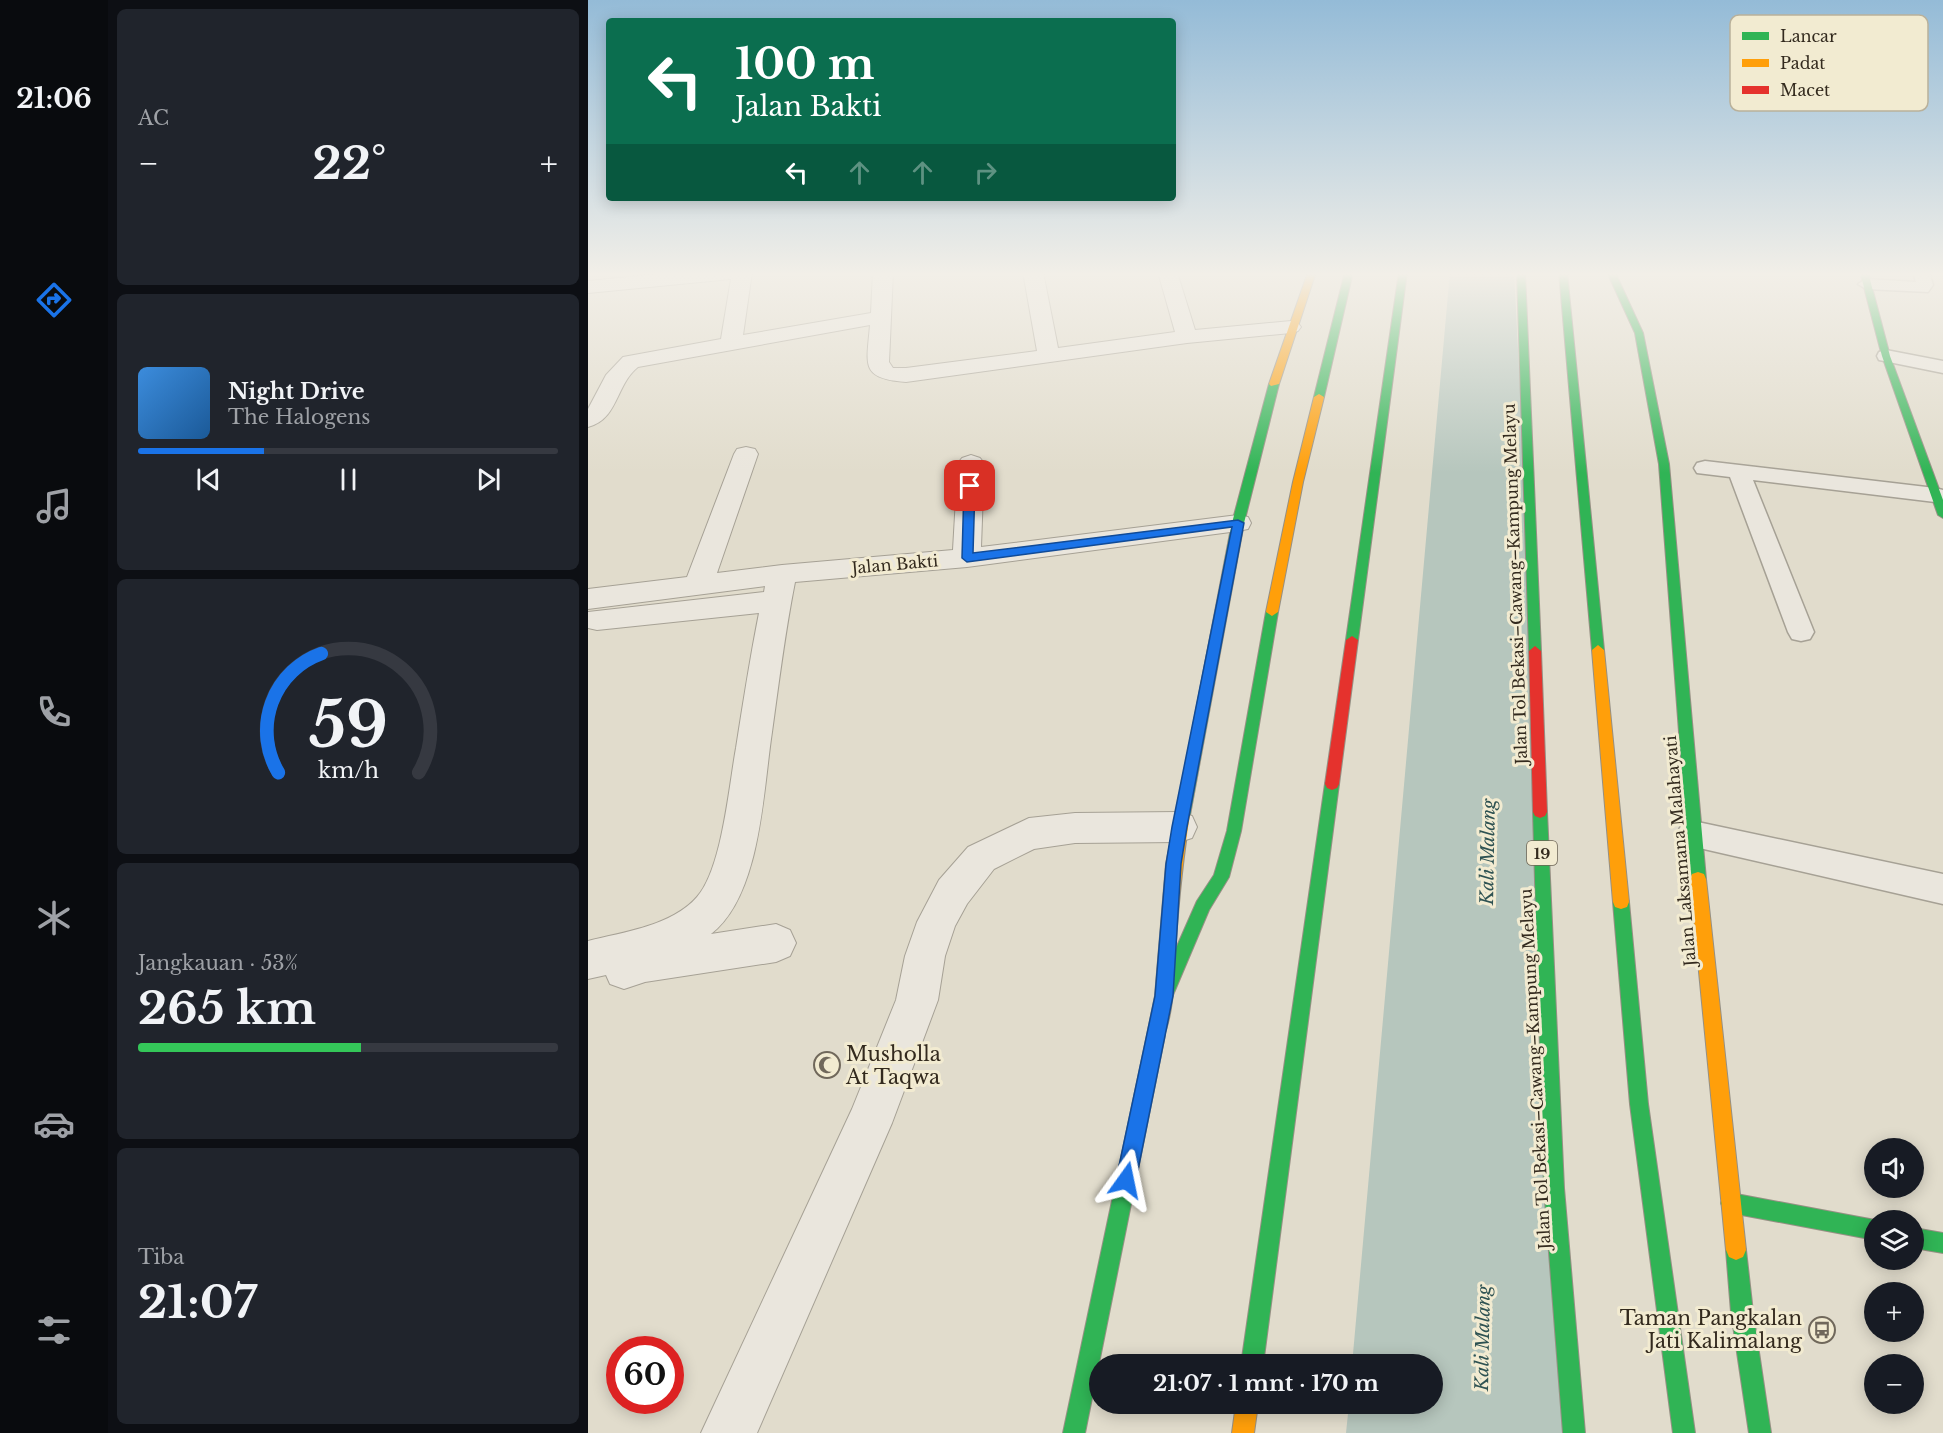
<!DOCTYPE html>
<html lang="id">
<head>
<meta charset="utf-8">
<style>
	body { margin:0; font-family:"Libre Baskerville",serif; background:#20242c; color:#f1f3f6; height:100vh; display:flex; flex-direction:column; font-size:22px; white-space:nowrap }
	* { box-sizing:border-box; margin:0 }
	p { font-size:20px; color:#9ea1a6 }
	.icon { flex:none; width:33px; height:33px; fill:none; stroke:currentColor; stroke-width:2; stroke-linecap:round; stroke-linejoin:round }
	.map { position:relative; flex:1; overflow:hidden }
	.panel { display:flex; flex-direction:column; gap:9px; padding:9px; background:#0d0f14; width:480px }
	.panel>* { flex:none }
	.guide { position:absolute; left:18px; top:18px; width:570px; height:183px; border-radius:6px; box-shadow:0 3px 15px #0003; background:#0b6e4f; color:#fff; overflow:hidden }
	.tools { position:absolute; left:1276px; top:1138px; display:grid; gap:12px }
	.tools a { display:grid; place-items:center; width:60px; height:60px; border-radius:50%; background:#171b24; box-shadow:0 3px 15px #0003; font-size:30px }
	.speed { position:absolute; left:18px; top:1336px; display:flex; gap:12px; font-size:30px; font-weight:700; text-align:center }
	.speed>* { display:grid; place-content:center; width:78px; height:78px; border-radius:50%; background:#171b24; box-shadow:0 3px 15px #0003; line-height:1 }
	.speed .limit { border:9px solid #d22; background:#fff; color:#111 }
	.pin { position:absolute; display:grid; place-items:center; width:51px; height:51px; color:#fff; margin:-26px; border-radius:12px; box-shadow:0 3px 9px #0006 }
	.me { position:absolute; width:66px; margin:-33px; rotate:12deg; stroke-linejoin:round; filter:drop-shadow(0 0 4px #0008) }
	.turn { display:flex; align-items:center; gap:21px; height:126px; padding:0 30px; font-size:27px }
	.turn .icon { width:78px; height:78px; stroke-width:2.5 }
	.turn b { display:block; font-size:42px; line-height:51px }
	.lanes { display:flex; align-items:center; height:57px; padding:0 30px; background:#0003; justify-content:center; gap:30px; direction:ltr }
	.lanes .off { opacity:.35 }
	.big { font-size:45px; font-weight:800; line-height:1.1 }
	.panel .tile { flex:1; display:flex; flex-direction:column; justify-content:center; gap:9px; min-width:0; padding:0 21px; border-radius:9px; background:#20242c }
	.panel .dial { align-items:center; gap:0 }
	.dial svg { height:156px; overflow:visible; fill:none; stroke:#363941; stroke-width:7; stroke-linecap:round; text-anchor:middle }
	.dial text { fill:#f1f3f6; stroke:none }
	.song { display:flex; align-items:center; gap:18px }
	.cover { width:72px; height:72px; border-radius:9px; background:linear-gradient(135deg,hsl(210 70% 55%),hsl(210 70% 35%)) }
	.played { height:6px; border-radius:3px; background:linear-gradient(90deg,#1a73e8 30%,#363941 30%) }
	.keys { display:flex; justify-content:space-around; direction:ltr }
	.heat { display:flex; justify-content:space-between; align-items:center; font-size:33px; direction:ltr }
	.charge { height:9px; border-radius:4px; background:linear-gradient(90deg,#34c759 53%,#363941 0) }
	.trip { position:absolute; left:501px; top:1354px; width:354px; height:60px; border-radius:30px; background:#171b24; box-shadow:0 3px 15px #0003; font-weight:800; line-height:60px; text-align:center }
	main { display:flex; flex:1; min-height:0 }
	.tabs { display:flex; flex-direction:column; width:108px; justify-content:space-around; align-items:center; background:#090b0e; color:#9ea1a6 }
	.tabs .icon { width:42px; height:42px }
	.tabs .on { color:#1a73e8 }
	.tabs b { font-size:27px; color:#f1f3f6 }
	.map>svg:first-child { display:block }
	.water { fill:#b6c6bd }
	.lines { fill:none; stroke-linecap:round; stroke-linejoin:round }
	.lane-casing { stroke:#a6a195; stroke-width:3 }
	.street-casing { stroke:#a6a195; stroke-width:2 }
	.fast-casing { stroke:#969084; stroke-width:2 }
	.slow-casing { stroke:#969084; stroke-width:2 }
	.jam-casing { stroke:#969084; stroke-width:2 }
	.lane { fill:#eae6dd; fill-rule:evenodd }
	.street { fill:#eae6dd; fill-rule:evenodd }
	.fast { fill:#30b455; fill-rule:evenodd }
	.slow { fill:#ff9f0a; fill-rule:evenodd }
	.jam { fill:#e5322d; fill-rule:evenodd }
	.route { fill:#1a73e8; stroke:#114b97; stroke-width:1.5 }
	.labels { text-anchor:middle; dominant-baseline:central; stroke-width:6; stroke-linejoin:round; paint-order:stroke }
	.shield { fill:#f2ebd1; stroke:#6c6454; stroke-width:1.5 }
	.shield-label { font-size:15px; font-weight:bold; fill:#332a1e }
	.street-label { font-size:16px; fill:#332a1e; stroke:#f2ebd1 }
	.water-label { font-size:18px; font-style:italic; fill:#2e5252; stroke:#f2ebd1 }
	.near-poi-label { font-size:20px; fill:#332a1e; stroke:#f2ebd1; text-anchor:start }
	.key { fill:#f2ebd1; stroke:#b9b19b; stroke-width:1.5 }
	.key-label { font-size:16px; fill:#332a1e }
</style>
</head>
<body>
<main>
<nav class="tabs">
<b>21:06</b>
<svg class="icon on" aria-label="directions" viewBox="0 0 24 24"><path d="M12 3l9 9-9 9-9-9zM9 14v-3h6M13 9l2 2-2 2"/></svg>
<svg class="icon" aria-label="music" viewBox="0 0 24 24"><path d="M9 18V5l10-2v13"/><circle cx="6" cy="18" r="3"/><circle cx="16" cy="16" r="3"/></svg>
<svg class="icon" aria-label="phone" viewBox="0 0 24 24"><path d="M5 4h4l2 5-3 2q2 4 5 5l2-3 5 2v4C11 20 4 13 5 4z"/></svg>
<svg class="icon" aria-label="climate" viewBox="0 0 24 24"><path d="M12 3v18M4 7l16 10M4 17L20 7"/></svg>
<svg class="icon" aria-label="car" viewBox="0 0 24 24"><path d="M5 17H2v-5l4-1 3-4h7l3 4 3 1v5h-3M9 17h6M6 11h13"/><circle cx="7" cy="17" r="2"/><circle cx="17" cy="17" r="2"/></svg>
<svg class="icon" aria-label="filters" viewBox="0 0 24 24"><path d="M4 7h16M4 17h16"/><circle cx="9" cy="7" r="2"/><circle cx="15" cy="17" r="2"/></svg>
</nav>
<section class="panel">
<div class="tile"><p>AC</p>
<div class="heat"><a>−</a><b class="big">22°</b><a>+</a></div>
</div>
<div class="tile">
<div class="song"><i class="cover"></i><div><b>Night Drive</b><p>The Halogens</p></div></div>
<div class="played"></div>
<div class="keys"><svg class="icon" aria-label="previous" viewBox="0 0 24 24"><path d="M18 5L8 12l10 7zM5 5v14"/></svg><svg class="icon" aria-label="pause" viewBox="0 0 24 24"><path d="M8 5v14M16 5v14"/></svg><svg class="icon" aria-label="next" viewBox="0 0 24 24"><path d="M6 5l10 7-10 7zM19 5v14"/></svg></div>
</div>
<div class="tile dial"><svg viewBox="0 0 100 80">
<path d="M14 69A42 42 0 1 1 86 69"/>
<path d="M14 69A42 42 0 0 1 36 8" stroke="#1a73e8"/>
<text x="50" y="56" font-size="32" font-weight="700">59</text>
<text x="50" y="72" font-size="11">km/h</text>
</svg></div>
<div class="tile"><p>Jangkauan · 53%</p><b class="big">265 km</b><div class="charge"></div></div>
<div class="tile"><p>Tiba</p><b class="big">21:07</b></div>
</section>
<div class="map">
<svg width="1355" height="1433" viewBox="0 0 1355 1433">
	<rect width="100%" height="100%" fill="#e1dccc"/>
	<path class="water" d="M 862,272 L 926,272 L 986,1433 L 758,1433 L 761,1404 L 844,1404 L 844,1365 L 764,1365 Z"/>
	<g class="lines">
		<defs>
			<g id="lane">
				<path d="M 1325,272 L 1341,272 L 1345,285 L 1340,292 L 1278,289 L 1270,284 L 1278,279 L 1328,282 Z"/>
				<path d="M 1298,350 L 1355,361 L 1355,373 L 1291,360 L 1289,356 L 1291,352 Z"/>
				<path d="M 1117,461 L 1347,488 L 1355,490 L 1355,500 L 1347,502 L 1165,480 L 1226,632 L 1222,639 L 1213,641 L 1204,639 L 1200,632 L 1142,477 L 1109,473 L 1106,468 L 1109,463 Z"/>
				<path d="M 1105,821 L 1355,874 L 1355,904 L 1094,844 L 1089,834 L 1094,824 Z"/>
			</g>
			<g id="street">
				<path d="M 91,272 L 164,272 L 155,335 L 283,313 L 285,272 L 305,272 L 301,362 L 305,368 L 318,368 L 449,351 L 435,272 L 455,272 L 470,348 L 587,332 L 570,272 L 589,272 L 607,330 L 703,321 L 710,323 L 713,327 L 710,331 L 703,333 L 599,343 L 318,382 C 271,379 279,364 282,325 L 50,367 C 28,384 30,420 0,427 L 0,409 L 18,375 L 35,357 L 133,339 L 143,279 L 0,293 L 0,281 Z"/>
				<path d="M 158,447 L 167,449 L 170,454 L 129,573 L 194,565 L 365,550 L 370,463 L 374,458 L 383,455 L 392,458 L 396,463 L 393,547 L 650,515 L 660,517 L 663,523 L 660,529 L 650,531 L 379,567 L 207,582 C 197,632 191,682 184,732 C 175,791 173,895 123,934 L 188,924 L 202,930 L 208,943 L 202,956 L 188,962 L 57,982 L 36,989 L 22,984 L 18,975 L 0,979 L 0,941 C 35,932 84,926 109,897 C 134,869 141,786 148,748 C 155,703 162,658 171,613 L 9,630 L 0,628 L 0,612 L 176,592 L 177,586 L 0,609 L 0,589 L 99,577 L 146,454 L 149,449 Z"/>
				<path d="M 591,812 L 604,816 L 609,827 L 604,838 L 591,842 L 487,843 L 446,849 L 406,869 L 379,904 L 367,926 L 357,956 L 350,1000 L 304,1123 L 169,1433 L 113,1433 L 264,1109 L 308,1000 L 317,956 L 329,922 L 351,880 L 380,847 L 441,818 L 487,813 Z"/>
			</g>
			<g id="fast">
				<path d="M 757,272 L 765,272 L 736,397 L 731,400 L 726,397 Z"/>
				<path d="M 811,272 L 819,272 L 770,640 L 764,644 L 758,640 Z"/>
				<path d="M 929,272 L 937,272 L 953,651 L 947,656 L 941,651 Z"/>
				<path d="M 971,272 L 979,272 L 1016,650 L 1010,655 L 1004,650 Z"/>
				<path d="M 1019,272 L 1027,272 L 1055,333 L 1081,464 L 1118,879 L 1116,884 L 1110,886 L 1104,884 L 1102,879 L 1071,464 L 1047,333 Z"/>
				<path d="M 1272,272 L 1280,272 L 1302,356 L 1355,500 L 1355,518 L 1350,515 L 1294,356 Z"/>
				<path d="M 686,381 L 691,384 L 656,523 L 602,815 L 600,819 L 595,821 L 590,819 L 588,815 L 644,523 L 681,384 Z"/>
				<path d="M 684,608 L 690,612 L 653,831 L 641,877 L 621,910 L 582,1002 L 576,1004 L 570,1002 L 567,996 L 609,901 L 626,875 L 639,831 L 678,612 Z"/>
				<path d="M 744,778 L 749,780 L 751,784 L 675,1365 L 653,1365 L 737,784 L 739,780 Z"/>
				<path d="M 952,806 L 957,808 L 959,812 L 976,1188 L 997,1433 L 975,1433 L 956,1188 L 945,812 L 947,808 Z"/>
				<path d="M 1033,895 L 1039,897 L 1041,902 L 1060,1104 L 1107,1433 L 1085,1433 L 1042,1104 L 1025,902 L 1027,897 Z"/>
				<path d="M 568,1026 L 574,1029 L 577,1035 L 497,1433 L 475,1433 L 559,1035 L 562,1029 Z"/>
				<path d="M 1143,1193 L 1287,1220 L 1289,1221 L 1287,1221 L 1287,1240 L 1143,1213 L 1136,1210 L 1133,1203 L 1136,1196 Z"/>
				<path d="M 1326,1228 L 1355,1233 L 1355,1253 L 1326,1248 Z"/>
				<path d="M 1148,1240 L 1155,1243 L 1158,1250 L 1165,1312 L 1183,1433 L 1161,1433 L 1143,1312 L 1138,1250 L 1141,1243 Z"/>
			</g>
			<g id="slow">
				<path d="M 720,272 L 728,272 L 691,384 L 683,386 L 681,384 Z"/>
				<path d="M 731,394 L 736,397 L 715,482 L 690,612 L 684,616 L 678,612 L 705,482 L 726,397 Z"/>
				<path d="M 1010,645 L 1016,650 L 1041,902 L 1039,907 L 1033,909 L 1027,907 L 1025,902 L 1004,650 Z"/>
				<path d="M 595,809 L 600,811 L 602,815 C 595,857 591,898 588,940 C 586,973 587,1010 574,1041 L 568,1044 L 562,1041 L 559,1035 L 567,996 L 578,864 L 588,815 L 590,811 Z"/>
				<path d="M 1110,872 L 1116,874 L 1118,879 L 1158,1250 L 1155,1257 L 1148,1260 L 1141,1257 L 1138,1250 L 1102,879 L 1104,874 Z"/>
				<path d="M 648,1404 L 670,1404 L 666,1433 L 644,1433 Z"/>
			</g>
			<g id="jam">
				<path d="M 764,636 L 770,640 L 751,784 L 749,788 L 744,790 L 739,788 L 737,784 L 758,640 Z"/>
				<path d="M 947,646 L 953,651 L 959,812 L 957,816 L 952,818 L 947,816 L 945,812 L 941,651 Z"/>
			</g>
		</defs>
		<use href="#lane" class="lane-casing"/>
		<use href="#street" class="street-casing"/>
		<use href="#fast" class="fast-casing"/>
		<use href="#slow" class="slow-casing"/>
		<use href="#jam" class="jam-casing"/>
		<use href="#lane" class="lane"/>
		<use href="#street" class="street"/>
		<use href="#fast" class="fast"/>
		<use href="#slow" class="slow"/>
		<use href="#jam" class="jam"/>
	</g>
	<linearGradient id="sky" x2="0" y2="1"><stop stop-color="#94bbd7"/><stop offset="0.58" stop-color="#f2efe8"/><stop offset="1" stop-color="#f2efe8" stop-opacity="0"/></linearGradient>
	<rect width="1355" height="473" fill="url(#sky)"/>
	<path class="route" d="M 382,483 L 387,486 L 385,553 L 650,520 L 656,523 L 599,827 L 593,864 L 585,996 L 548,1180 L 545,1187 L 538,1190 L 531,1187 L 528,1180 L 567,996 L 578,864 L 584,827 L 644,527 L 379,562 L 374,558 L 376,486 Z"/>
	<defs>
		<symbol id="mosque-ring" viewBox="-11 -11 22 22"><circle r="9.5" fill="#f2ebd1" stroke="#70685b" stroke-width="1.5"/><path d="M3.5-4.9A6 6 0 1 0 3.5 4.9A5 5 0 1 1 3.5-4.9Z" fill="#70685b"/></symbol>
		<symbol id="bus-ring" viewBox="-11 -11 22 22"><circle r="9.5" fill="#f2ebd1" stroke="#70685b" stroke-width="1.5"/><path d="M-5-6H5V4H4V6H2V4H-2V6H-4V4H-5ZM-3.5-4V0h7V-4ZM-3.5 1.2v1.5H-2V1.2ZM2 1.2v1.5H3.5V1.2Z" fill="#70685b"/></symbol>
	</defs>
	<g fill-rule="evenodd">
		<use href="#mosque-ring" x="224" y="1050" width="30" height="30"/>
		<use href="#bus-ring" x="1219" y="1315" width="30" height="30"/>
	</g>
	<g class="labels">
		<rect class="shield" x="939" y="841" width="30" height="24" rx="4.5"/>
		<g class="shield-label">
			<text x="954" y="853">19</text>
		</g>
		<g class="street-label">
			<text transform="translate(307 564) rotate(-5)">Jalan Bakti</text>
			<text transform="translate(927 584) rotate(-92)">Jalan Tol Bekasi–Cawang–Kampung Melayu</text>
			<text transform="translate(1092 851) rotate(-95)">Jalan Laksamana Malahayati</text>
			<text transform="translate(947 1069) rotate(-93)">Jalan Tol Bekasi–Cawang–Kampung Melayu</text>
		</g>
		<g class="water-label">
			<text transform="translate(900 852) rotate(-89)">Kali Malang</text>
			<text transform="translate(895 1338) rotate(-89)">Kali Malang</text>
		</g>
		<g class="near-poi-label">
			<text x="258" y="1054">Musholla<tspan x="258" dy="23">At Taqwa</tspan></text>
			<text x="1214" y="1318" text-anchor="end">Taman Pangkalan<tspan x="1214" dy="23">Jati Kalimalang</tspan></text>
		</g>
	</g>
	<rect x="1142" y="15" width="198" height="96" rx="9" class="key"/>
	<rect x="1154" y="32" width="27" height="8" fill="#30b455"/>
	<rect x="1154" y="59" width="27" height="8" fill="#ff9f0a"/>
	<rect x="1154" y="86" width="27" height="8" fill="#e5322d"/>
	<g class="key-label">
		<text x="1192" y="42">Lancar</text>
		<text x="1192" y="69">Padat</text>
		<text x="1192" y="96">Macet</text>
	</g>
</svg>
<div class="tools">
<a><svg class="icon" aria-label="sound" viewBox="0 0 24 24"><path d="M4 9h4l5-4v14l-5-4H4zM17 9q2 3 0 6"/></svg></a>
<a><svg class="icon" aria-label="layers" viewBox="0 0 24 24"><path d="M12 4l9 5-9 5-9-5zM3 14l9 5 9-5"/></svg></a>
<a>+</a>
<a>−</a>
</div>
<div class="speed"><div class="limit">60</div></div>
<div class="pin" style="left:382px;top:486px;background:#d93025"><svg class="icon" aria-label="arrive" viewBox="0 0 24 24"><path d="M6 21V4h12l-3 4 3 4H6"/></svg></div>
<svg class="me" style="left:538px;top:1180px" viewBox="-20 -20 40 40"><path d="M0-17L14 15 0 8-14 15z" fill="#1a73e8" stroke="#fff" stroke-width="4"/></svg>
<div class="trip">21:07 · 1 mnt · 170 m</div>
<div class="guide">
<div class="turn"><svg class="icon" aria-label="left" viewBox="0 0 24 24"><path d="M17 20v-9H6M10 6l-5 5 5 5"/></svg><div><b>100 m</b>Jalan Bakti</div></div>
<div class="lanes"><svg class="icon" aria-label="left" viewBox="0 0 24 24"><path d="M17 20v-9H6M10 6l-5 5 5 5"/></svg><svg class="icon off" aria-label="ahead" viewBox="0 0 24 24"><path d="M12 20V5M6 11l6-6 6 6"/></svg><svg class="icon off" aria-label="ahead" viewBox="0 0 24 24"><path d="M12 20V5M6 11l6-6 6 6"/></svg><svg class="icon off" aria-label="right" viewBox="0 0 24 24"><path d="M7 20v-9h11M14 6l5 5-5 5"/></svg></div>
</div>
</div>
</main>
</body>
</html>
